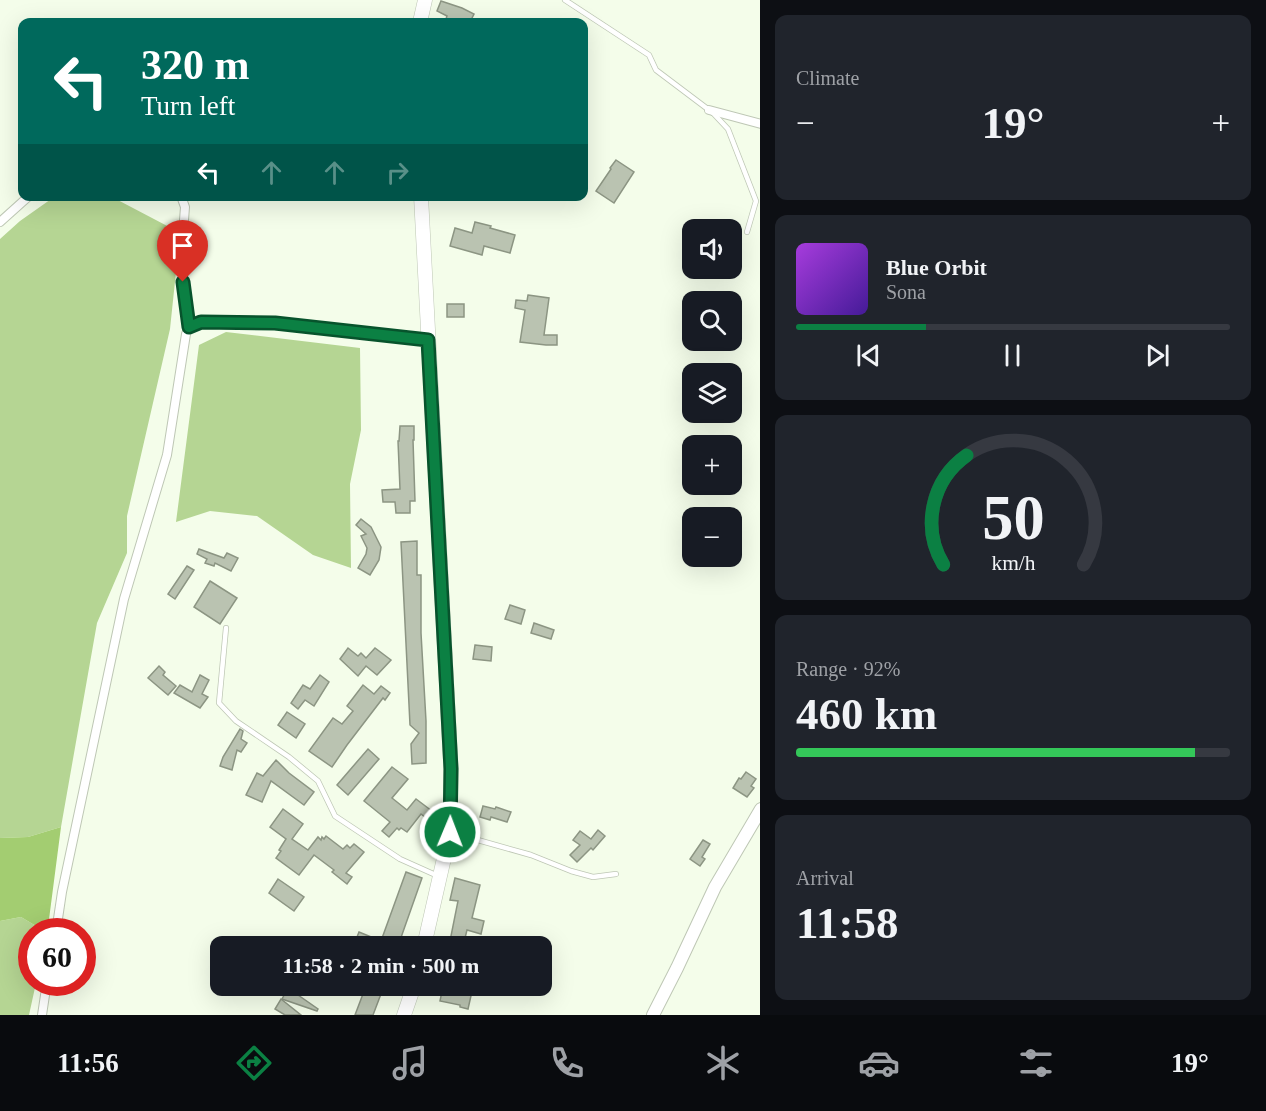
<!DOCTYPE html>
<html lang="en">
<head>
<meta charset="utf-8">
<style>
	body { margin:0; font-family:"Times New Roman",serif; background:#20242c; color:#f1f3f6; height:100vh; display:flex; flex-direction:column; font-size:22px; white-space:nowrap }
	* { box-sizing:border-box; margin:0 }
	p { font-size:20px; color:#9ea1a6 }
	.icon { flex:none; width:33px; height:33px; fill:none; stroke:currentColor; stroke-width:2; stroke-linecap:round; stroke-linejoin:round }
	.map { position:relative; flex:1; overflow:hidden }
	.side { display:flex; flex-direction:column; gap:15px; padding:15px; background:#0d0f14; width:506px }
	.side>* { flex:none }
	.guide { position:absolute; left:18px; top:18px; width:570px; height:183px; border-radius:12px; box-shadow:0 6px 24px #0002; background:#00695c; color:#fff; overflow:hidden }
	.tools { position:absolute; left:682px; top:219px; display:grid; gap:12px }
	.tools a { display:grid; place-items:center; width:60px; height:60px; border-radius:12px; background:#171b24; box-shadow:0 6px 24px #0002; font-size:30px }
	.speed { position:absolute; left:18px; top:918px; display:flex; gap:12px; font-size:30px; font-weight:700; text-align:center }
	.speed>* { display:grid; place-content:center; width:78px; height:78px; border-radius:50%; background:#171b24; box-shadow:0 6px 24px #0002; line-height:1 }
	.speed .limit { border:9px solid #d22; background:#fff; color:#111 }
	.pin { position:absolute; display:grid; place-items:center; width:51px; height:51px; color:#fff; margin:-62px -26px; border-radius:50% 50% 50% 0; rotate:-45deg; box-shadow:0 0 6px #0007 }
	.pin .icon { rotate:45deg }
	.me { position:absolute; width:66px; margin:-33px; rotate:1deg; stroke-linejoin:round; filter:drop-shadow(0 0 4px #0008) }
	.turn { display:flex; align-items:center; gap:21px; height:126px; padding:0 24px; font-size:27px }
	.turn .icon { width:78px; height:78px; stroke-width:2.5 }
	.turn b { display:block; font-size:42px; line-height:51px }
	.lanes { display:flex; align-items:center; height:57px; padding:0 24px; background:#0003; justify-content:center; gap:30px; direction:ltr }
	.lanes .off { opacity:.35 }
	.big { font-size:45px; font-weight:700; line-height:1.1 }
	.side .tile { flex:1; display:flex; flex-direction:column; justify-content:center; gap:9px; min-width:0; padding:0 21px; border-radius:12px; background:#20242c }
	.side .dial { align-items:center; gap:0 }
	.dial svg { height:156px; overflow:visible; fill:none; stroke:#363941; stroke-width:7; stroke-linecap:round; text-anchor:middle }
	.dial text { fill:#f1f3f6; stroke:none }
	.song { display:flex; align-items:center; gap:18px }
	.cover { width:72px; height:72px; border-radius:9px; background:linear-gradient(135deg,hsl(280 70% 55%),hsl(260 70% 35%)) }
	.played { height:6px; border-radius:3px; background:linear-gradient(90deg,#0b8043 30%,#363941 30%) }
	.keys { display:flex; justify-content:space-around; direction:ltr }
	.heat { display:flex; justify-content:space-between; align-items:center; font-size:33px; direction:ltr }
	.charge { height:9px; border-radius:4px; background:linear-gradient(90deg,#34c759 92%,#363941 0) }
	.trip { position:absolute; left:210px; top:936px; width:342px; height:60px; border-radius:12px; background:#171b24; box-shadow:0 6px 24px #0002; font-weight:700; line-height:60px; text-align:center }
	.menu { display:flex; height:96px; justify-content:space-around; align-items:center; background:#090b0e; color:#9ea1a6 }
	.menu .icon { width:42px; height:42px }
	.menu .selected { color:#0b8043 }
	.menu b { font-size:27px; color:#f1f3f6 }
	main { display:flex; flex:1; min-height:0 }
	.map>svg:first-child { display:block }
	.green { fill:#b5d593 }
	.water { fill:#a3cd71 }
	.building { fill:#bac3b1; stroke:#8c9583; stroke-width:1.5 }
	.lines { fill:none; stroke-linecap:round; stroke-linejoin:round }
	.lane-casing { stroke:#bec7b5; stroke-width:6 }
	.street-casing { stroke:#bec7b5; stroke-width:10 }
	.secondary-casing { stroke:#bec7b5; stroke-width:14 }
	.primary-casing { stroke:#bec7b5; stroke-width:15 }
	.lane { stroke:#fff; stroke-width:4.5 }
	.street { stroke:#fff; stroke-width:8 }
	.secondary { stroke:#fff; stroke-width:12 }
	.primary { stroke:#fff; stroke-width:14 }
	.route-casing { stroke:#07532c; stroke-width:15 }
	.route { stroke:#0b8043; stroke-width:10 }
</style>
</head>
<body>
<main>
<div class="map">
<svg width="761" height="1015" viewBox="0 0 761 1015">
	<rect width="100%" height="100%" fill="#f4fdea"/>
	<g class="green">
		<path d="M 54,197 L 112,197 L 173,229 L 176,272 L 170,329 L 127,516 L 127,553 L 97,623 L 61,827 L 28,837 L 0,838 L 0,239 L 20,221 Z"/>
		<path d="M 226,332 L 360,348 L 361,430 L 350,484 L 351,568 L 313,555 L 257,516 L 210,511 L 176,522 L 199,345 Z"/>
		<path d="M 21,917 L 36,926 L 48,927 L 47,931 L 32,932 L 32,982 L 36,983 L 29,1015 L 0,1015 L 0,921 Z"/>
	</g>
	<path class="water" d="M 61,827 L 48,927 L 36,926 L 21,917 L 0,921 L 0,838 L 28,837 Z"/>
	<g class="building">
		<path d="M 441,1 L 462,8 L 474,14 L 470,22 L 445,22 L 447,16 L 437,11 Z"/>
		<path d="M 616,160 L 634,172 L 614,203 L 596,191 L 611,169 L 610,168 Z"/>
		<path d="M 475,222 L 491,226 L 490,228 L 515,235 L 510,253 L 484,246 L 482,255 L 450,246 L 455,228 L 472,233 Z"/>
		<path d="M 528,295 L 549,298 L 544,335 L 557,335 L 557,345 L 546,345 L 520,342 L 525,310 L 515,308 L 516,300 L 527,301 Z"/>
		<rect x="447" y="304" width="17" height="13"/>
		<path d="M 400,426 L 414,426 L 414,440 L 413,440 L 415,501 L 410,501 L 410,513 L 396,513 L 395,502 L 383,502 L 382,490 L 400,489 L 398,441 L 399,441 Z"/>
		<path d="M 361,519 L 371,527 L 381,547 L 379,560 L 370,575 L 358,568 L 366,554 L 367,548 L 361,536 L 366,534 L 356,525 Z"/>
		<path d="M 417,541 L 417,575 L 421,575 L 421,633 L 426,721 L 426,763 L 412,764 L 411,744 L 419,733 L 410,725 L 401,542 Z"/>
		<path d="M 199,549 L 224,558 L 227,553 L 238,558 L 231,571 L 215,563 L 214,566 L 205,563 L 207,559 L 197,554 Z"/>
		<path d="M 187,566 L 194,570 L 175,599 L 168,594 Z"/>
		<path d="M 210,581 L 237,598 L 220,624 L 194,607 Z"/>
		<path d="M 510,605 L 525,610 L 521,624 L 505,619 Z"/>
		<path d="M 534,623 L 554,630 L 551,639 L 531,633 Z"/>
		<path d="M 475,645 L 492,647 L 491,661 L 473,659 Z"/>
		<path d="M 348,648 L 358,656 L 361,653 L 366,658 L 375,648 L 391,660 L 377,675 L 366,666 L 358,676 L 340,659 Z"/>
		<path d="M 159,666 L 165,672 L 163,675 L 176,686 L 168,695 L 148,678 Z"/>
		<path d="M 200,675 L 209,680 L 202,694 L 208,697 L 200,708 L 174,693 L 180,685 L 192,692 Z"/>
		<path d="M 320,675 L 329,682 L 314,706 L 305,700 L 298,709 L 291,703 L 303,685 L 310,689 Z"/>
		<path d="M 363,685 L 374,694 L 381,686 L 390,693 L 385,700 L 383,698 L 347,745 L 332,767 L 309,751 L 333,718 L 342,724 L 353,711 L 347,706 Z"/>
		<path d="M 287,712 L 305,724 L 296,738 L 278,725 Z"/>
		<path d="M 240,729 L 243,731 L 241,739 L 247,743 L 241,752 L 237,750 L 232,770 L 220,766 L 223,757 Z"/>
		<path d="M 368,749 L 379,759 L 348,795 L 337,785 Z"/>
		<path d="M 276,760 L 289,773 L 314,792 L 304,805 L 271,781 L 262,802 L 246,795 L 257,773 L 263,776 Z"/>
		<path d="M 392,767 L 408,779 L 392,798 L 407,810 L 416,799 L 432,811 L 426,818 L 421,814 L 407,832 L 401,828 L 399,830 L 397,828 L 389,837 L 382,831 L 390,822 L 364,801 Z"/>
		<path d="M 746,772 L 756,779 L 751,786 L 754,788 L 747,797 L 733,788 L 739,778 L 741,779 Z"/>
		<path d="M 483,806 L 495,809 L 496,807 L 511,812 L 507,822 L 491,817 L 490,820 L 480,817 Z"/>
		<path d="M 283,809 L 303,824 L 292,839 L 308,850 L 318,837 L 321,840 L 322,837 L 324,839 L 326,836 L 343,849 L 347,845 L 350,848 L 354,844 L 364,852 L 346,873 L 352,877 L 347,884 L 332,872 L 334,870 L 314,855 L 299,875 L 276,858 L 281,851 L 279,850 L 286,839 L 270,827 Z"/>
		<path d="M 598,830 L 605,836 L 593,850 L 591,848 L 577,862 L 570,855 L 580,845 L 573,840 L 580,831 L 591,839 Z"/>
		<path d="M 703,840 L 710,844 L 702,857 L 705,859 L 700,866 L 690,859 Z"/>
		<path d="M 406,872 L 422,878 L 398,946 L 364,946 L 355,942 L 359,932 L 381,941 Z"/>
		<path d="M 455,878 L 480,885 L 472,918 L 484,921 L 481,934 L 467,930 L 463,946 L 449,946 L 458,901 L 450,900 Z"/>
		<path d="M 278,879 L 304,897 L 294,911 L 269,893 Z"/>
		<path d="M 366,986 L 384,986 L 373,1015 L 355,1015 Z"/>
		<path d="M 443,986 L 464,986 L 473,987 L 468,1009 L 460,1007 L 460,1005 L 440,1001 Z"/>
		<path d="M 288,988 L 318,1009 L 317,1011 L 282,999 Z"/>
		<path d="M 281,999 L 301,1015 L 285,1015 L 275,1009 Z"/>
	</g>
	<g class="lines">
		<defs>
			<g id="lane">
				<path d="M 565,0 L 649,55 L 656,70 L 713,113 L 728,129 L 756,201 L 747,232"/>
				<path d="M 226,628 L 219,703 L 236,721 L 289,757 L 318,781 L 335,816 L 400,859 L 438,876"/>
				<path d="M 453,833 L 531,855 L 571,871 L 593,877 L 616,874"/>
			</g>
			<g id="street">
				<path d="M 709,110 L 761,124"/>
				<path d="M 181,196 L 185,207 L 181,259 L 189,327"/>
				<path d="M 0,222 L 29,196"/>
				<path d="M 56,932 L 62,892 L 124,599 L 167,455 L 186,334 L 189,327 L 201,322 L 275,323 L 428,340"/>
				<path d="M 42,1015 L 47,982"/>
			</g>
			<path id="secondary" d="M 653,1015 L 677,968 L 715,887 L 761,809"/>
			<g id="primary">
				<path d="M 420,22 L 425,0"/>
				<path d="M 421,196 L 451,769 L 450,832 L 424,946"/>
				<path d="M 404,1015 L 414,986"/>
			</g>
		</defs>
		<use href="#lane" class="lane-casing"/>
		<use href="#street" class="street-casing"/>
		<use href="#secondary" class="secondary-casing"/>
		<use href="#primary" class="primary-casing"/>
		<use href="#lane" class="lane"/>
		<use href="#street" class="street"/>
		<use href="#secondary" class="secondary"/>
		<use href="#primary" class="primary"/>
	</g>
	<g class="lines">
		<defs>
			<path id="route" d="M 183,282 L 189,327 L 201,322 L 275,323 L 428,340 L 451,769 L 450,832"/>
		</defs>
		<use href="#route" class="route-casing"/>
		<use href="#route" class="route"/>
	</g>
</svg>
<div class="tools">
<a><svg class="icon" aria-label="sound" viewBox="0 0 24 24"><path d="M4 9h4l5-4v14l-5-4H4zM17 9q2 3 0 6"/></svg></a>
<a><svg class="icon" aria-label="search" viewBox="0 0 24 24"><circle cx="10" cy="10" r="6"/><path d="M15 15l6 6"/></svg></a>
<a><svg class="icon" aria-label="layers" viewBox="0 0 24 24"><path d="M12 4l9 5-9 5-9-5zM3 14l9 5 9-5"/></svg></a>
<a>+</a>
<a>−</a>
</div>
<div class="speed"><div class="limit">60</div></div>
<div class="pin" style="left:183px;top:282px;background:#d93025"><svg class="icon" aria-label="arrive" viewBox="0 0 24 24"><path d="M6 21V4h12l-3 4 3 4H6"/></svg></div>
<svg class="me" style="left:450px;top:832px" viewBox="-20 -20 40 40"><circle r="17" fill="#0b8043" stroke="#fff" stroke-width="3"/><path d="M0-11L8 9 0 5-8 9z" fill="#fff"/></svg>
<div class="trip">11:58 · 2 min · 500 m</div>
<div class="guide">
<div class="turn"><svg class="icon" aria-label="left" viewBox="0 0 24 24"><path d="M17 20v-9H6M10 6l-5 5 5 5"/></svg><div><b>320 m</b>Turn left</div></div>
<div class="lanes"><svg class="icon" aria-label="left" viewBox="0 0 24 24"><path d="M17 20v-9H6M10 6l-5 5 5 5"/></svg><svg class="icon off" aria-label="ahead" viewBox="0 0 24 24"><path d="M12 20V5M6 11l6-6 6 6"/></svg><svg class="icon off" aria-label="ahead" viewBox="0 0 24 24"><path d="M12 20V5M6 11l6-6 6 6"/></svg><svg class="icon off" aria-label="right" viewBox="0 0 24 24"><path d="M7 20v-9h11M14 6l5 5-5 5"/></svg></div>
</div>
</div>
<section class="side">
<div class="tile"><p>Climate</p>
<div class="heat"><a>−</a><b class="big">19°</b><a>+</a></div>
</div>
<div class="tile">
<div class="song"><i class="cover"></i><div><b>Blue Orbit</b><p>Sona</p></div></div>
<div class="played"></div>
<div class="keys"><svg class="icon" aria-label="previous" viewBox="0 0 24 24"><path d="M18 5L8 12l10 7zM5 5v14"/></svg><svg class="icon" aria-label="pause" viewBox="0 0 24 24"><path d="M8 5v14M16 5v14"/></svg><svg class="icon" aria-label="next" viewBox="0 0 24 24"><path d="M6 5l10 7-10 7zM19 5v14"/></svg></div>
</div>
<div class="tile dial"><svg viewBox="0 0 100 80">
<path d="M14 69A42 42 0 1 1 86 69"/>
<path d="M14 69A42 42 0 0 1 26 13" stroke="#0b8043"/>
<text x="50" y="56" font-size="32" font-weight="700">50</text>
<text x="50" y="72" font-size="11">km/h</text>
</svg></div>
<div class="tile"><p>Range · 92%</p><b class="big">460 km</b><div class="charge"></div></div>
<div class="tile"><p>Arrival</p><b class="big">11:58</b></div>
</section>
</main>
<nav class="menu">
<b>11:56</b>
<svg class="icon selected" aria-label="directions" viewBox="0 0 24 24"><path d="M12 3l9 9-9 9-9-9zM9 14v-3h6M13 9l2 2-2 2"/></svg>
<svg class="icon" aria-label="music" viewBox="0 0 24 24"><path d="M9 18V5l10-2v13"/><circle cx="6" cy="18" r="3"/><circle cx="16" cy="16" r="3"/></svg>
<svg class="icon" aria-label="phone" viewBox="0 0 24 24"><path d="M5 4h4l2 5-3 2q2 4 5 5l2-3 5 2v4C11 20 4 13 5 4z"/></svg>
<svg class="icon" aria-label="climate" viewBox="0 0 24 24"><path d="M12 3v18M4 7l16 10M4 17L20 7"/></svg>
<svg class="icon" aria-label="car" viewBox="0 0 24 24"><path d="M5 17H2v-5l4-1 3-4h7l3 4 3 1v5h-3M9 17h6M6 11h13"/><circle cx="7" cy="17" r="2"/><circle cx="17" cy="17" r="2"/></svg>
<svg class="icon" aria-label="filters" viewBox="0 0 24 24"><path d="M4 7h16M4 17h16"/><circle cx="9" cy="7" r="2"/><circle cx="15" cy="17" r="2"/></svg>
<b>19°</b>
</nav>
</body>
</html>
